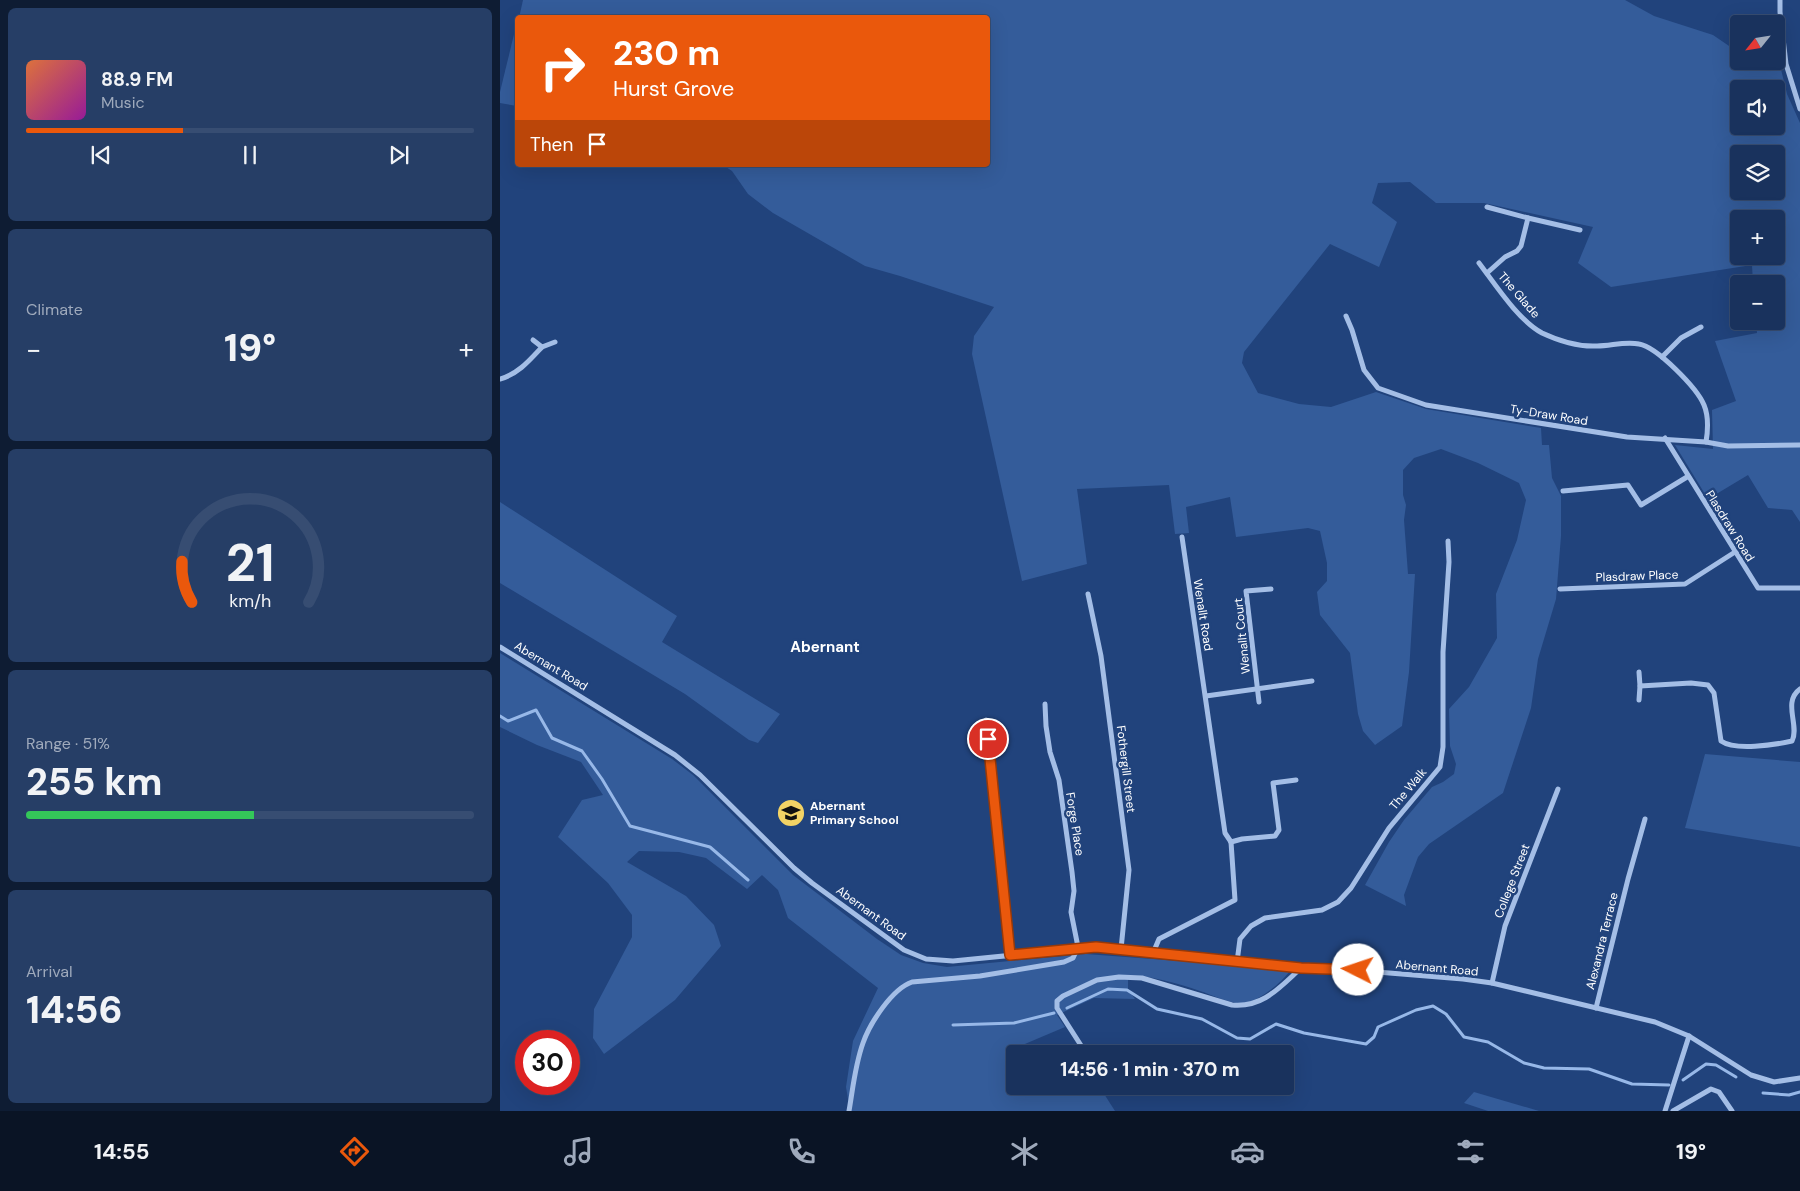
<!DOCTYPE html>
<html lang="en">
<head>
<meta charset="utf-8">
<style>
	body { margin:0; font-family:"DM Sans",sans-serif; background:#263e66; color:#f1f3f6; height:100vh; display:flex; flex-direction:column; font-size:19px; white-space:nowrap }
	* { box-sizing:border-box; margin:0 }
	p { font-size:16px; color:#9faabc }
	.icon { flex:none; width:28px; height:28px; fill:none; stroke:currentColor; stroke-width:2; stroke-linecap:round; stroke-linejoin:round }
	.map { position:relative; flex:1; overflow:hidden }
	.side { display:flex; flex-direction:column; gap:8px; padding:8px; background:#0e1c33; width:500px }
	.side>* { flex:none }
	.top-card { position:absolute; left:15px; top:15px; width:475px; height:152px; border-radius:5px; box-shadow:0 5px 20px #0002,0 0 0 1px #374d72; background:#ea580c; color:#fff; overflow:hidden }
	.needle { width:32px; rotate:240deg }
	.tools { position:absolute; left:1230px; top:15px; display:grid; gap:10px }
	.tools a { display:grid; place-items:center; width:55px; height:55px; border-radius:5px; background:#19325d; box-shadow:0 5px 20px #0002,0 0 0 1px #374d72; font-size:25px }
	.speed { position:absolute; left:15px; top:1030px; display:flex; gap:10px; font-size:25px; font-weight:700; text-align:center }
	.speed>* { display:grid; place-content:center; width:65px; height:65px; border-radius:50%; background:#19325d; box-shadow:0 5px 20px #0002,0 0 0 1px #374d72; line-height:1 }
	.speed .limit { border:8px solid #d22; background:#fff; color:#111 }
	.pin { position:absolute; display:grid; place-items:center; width:42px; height:42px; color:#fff; margin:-21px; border:2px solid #fff; border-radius:50%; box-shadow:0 1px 5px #0007 }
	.me { position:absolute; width:55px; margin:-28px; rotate:274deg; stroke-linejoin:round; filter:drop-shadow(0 0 4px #0008) }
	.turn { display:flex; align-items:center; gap:18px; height:105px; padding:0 15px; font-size:22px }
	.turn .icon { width:65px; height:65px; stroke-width:2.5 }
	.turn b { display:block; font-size:35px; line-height:42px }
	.then { display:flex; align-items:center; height:48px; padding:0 15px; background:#0003; gap:10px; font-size:19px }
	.big { font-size:38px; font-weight:800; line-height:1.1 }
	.side .widget { flex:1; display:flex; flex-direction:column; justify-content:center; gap:8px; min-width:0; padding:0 18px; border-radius:8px; background:#263e66 }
	.side .dial { align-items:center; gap:0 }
	.dial svg { height:130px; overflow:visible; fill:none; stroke:#374d72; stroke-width:7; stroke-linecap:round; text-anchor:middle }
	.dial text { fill:#f1f3f6; stroke:none }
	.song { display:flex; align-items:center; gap:15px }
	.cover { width:60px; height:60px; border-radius:8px; background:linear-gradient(135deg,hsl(20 70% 55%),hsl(300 70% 35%)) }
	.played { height:5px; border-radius:2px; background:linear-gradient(90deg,#ea580c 35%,#374d72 35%) }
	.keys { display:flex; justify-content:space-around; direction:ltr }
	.heat { display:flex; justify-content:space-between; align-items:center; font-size:28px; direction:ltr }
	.charge { height:8px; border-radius:4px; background:linear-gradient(90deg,#34c759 51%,#374d72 0) }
	.trip { position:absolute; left:506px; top:1045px; width:288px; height:50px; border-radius:5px; background:#19325d; box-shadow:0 5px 20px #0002,0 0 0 1px #374d72; font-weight:800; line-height:50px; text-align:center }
	.tabs { display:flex; height:80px; justify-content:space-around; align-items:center; background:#0a1425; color:#9faabc }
	.tabs .icon { width:35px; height:35px }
	.tabs .active { color:#ea580c }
	.tabs b { font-size:22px; color:#f1f3f6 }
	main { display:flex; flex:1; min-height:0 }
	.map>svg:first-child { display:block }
	.green { fill:#345c9a; fill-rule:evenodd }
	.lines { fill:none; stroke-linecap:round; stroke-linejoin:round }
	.stream { stroke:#97b8e8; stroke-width:3 }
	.minor { stroke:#a4bee6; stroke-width:5 }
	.route-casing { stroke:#983908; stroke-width:12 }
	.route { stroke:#ea580c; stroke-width:9 }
	.labels { text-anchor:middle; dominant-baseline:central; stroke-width:5; stroke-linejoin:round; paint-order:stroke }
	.street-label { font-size:12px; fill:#fff; stroke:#21437c }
	.poi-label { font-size:12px; font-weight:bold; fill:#fff; stroke:#21437c; text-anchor:start }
	.quarter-label { font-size:15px; font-weight:bold; fill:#fff; stroke:#21437c }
</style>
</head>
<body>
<main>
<section class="side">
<div class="widget">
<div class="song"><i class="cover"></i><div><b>88.9 FM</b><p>Music</p></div></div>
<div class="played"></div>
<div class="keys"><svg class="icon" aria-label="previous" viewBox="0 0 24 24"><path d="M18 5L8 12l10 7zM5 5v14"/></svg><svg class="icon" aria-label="pause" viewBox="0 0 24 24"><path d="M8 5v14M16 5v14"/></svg><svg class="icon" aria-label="next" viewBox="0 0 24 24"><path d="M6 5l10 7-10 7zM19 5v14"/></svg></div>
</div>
<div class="widget"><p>Climate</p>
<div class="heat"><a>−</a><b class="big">19°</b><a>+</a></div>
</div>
<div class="widget dial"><svg viewBox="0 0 100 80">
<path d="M14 69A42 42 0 1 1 86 69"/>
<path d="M14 69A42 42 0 0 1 8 44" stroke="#ea580c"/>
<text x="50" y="56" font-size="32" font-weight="700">21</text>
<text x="50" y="72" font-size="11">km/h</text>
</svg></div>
<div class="widget"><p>Range · 51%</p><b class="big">255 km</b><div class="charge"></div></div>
<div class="widget"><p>Arrival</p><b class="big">14:56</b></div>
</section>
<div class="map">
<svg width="1300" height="1111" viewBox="0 0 1300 1111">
	<rect width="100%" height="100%" fill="#21437c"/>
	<g class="green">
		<path d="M 23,0 L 1125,0 L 1154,16 L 1213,35 L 1232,48 L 1239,50 L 1239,61 L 1276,61 L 1276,57 L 1278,57 L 1287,94 L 1300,123 L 1300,522 L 1292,510 L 1268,508 L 1248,475 L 1208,499 L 1175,445 L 1213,449 L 1212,410 L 1236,401 L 1215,341 L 1257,333 L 1256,321 L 1276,321 L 1276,284 L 1253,284 L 1252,265 L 1111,287 L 1078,263 L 1093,227 L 984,203 L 936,203 L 910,182 L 878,183 L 872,203 L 897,222 L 879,267 L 830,244 L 744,352 L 742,363 L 758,393 L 799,404 L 831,407 L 876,392 L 926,409 L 1041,428 L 1042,445 L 1049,445 L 1052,478 L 1061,496 L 1061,536 L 1056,599 L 1038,659 L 1031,708 L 1003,793 L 929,844 L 918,857 L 904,895 L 906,906 L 865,885 L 889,842 L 904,820 L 932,787 L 943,782 L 954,774 L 956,764 L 950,746 L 949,709 L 969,687 L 997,638 L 996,594 L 1017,540 L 1026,500 L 1019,483 L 978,463 L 941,449 L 914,458 L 903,470 L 903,495 L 906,505 L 904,520 L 908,574 L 915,574 L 909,672 L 902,726 L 875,745 L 863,731 L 858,714 L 850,653 L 820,615 L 817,592 L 827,581 L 827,563 L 820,531 L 808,528 L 736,537 L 730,497 L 686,507 L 689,533 L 675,534 L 669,485 L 577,489 L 587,564 L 522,581 L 472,354 L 474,336 L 494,307 L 400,276 L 365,266 L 273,213 L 248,194 L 232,171 L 223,165 L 488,165 L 488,18 L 19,18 ZM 1239,89 L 1276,89 L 1276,126 L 1239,126 ZM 1239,154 L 1276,154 L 1276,191 L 1239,191 ZM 1239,219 L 1276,219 L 1276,256 L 1239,256 Z"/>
		<path d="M 17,22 L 17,106 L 0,103 L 0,92 Z"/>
		<path d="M 0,502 L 177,616 L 162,642 L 280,714 L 258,743 L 249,740 L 185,694 L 0,583 Z"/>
		<path d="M 0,653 L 172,759 L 193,775 L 293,875 L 377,939 L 401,955 L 423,963 L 447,967 L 586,954 L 719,964 L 789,972 C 781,983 759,1001 745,1003 C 731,1005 713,995 700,991 C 677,983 652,976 628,975 L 628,989 L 635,999 L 594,998 L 557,1015 L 565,1027 L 506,1052 L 515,1064 L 515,1086 L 599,1086 L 615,1111 L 350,1111 L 346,1087 L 353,1041 L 378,988 L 288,918 L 278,890 L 262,875 L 247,889 L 206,858 L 179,852 L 139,851 L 127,862 L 186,896 L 214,925 L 221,946 L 175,1000 L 104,1054 L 93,1038 L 94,1009 L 132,937 L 132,915 L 108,883 L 58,837 L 82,800 L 103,795 L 81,762 L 37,745 L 0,727 Z"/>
		<path d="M 1205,754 L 1300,762 L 1300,847 L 1185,828 Z"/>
		<path d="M 974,1092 L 1039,1111 L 988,1111 L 964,1103 Z"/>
	</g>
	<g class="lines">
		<g class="stream">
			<path d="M 0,716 L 8,721 L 36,710 L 52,738 L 82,751 L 102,779 L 130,826 L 210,847 L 248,880"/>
			<path d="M 567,1008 L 608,989 L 627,990 L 657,1009 L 702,1019 L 737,1038 L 750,1039 L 776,1024 L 804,1033 L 866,1044 L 874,1037 L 878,1027 L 916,1010 L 933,1006 L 946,1014 L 964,1037 L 988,1042 L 1024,1063 L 1044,1068 L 1089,1069 L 1132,1084 L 1169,1085"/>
			<path d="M 453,1025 L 514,1023 L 554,1013"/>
			<path d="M 1183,1080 L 1206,1064 L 1216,1065 L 1236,1077"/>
			<path d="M 1263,1093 L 1289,1095 L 1300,1092"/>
		</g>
		<g class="minor">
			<path d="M 1280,0 L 1280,12 L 1286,64 L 1300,109"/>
			<path d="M 1028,218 L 1080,230"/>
			<path d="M 979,263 C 995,284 1018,320 1042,333 C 1059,341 1079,347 1097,346 C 1111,346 1125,341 1139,344 C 1157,347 1197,388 1204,405 C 1209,417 1208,430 1206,442"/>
			<path d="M 987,273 L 1005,257 L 1017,251 L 1021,246 L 1028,218 L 987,207"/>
			<path d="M 846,316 L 852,330 L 864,370 L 878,388 L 926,405 L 1127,437 L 1206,442 L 1228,446 L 1300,445"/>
			<path d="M 33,340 L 42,347 L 55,342"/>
			<path d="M 1162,357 L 1181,338 L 1201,327"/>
			<path d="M 0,379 C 18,374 29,361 42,347"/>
			<path d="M 1165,438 L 1258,588 L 1300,588"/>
			<path d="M 1063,491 L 1128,485 L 1141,505 L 1187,477"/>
			<path d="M 682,537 L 725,833 L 731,842"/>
			<path d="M 1060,589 L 1185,584 L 1235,552"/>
			<path d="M 588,594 L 601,656 L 629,870 L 621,949"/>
			<path d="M 0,647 L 175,755 L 200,775 L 294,868 L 312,883 L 404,950 L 426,959 L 453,961 L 596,947 L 801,968 L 840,969 L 963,979 L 992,983 L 1155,1022 L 1189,1036 L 1251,1075 L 1274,1082 L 1300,1078"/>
			<path d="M 1139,672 L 1140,686 L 1191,683 L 1208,685 L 1214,693 L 1221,741 C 1235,751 1274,745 1292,741 C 1300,726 1282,702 1300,689"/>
			<path d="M 706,696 L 812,681"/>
			<path d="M 1139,700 L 1140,686"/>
			<path d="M 759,702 L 746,591 L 771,589"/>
			<path d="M 486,720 L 509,955"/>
			<path d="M 731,842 L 742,839 L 775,836 L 779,830 L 773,783 L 796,780"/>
			<path d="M 653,953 L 659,939 L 735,900 L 731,842"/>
			<path d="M 737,962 L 740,939 L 751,926 L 765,918 L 822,910 L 838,902 L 851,888 L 889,828 L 940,767 L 943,747 L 943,652 L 949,562 L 948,541"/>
			<path d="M 992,983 L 1005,926 L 1058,789"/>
			<path d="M 1096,1008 L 1128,879 L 1145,819"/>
			<path d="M 582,1047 L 557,1008 L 557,1001 L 563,996 L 597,980 L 619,977 L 642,978 L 732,1005 C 763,1008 780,987 801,968"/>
			<path d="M 349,1111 C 353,1088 355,1065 363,1043 C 370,1023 392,989 412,982 L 480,976 L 564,962 L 573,958 L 578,947 L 571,912 L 574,891 L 572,872 L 559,780 L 550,752 L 546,726 L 545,704"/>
			<path d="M 1165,1111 L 1189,1036"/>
			<path d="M 1173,1111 L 1211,1089 L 1219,1092 L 1232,1111"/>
		</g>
	</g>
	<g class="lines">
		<defs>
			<path id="route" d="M 488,739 L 510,955 L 596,947 L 801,968 L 858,970"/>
		</defs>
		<use href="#route" class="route-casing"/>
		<use href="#route" class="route"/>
	</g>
	<defs>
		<symbol id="school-disc" viewBox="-11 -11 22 22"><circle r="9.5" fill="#f3d365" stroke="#21437c"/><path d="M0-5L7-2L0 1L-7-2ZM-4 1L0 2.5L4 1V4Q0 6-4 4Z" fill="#111"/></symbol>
	</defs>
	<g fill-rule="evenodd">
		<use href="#school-disc" x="275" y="797" width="32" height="32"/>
	</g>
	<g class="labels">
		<g class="street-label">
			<text transform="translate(1019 295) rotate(49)">The Glade</text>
			<text transform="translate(1049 415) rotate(9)">Ty-Draw Road</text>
			<text transform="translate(1230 526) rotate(58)">Plasdraw Road</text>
			<text transform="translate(1137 576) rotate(-2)">Plasdraw Place</text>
			<text transform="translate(703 615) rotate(81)">Wenallt Road</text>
			<text transform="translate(742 636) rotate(-96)">Wenallt Court</text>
			<text transform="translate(51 666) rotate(31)">Abernant Road</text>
			<text transform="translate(626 769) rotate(83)">Fothergill Street</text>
			<text transform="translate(908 789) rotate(-50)">The Walk</text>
			<text transform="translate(575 824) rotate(81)">Forge Place</text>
			<text transform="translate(1012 881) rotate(-69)">College Street</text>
			<text transform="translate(371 913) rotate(36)">Abernant Road</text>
			<text transform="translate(1102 941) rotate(-76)">Alexandra Terrace</text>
			<text transform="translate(937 968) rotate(5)">Abernant Road</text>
		</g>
		<g class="poi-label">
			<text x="310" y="806">Abernant<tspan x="310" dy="14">Primary School</tspan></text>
		</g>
		<g class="quarter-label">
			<text x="325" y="647">Abernant</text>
		</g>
	</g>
</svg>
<div class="tools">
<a><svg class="needle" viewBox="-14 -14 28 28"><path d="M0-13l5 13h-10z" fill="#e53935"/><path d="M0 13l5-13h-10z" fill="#9faabc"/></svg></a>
<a><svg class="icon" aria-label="sound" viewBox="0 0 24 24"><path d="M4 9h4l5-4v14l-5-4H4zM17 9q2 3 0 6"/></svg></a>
<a><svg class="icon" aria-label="layers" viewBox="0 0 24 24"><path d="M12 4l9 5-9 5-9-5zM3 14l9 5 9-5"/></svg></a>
<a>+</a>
<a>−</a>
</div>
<div class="speed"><div class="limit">30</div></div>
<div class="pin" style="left:488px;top:739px;background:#d93025"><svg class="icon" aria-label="arrive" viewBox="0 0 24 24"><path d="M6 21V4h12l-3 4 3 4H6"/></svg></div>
<svg class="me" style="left:858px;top:970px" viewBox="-20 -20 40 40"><circle r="19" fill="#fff"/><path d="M0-13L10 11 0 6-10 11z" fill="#ea580c"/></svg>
<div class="trip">14:56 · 1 min · 370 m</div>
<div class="top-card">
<div class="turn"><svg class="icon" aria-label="right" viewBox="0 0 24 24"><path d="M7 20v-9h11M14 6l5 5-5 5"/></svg><div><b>230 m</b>Hurst Grove</div></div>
<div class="then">Then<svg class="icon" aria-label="arrive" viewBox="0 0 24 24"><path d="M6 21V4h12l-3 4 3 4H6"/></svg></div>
</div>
</div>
</main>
<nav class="tabs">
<b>14:55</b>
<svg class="icon active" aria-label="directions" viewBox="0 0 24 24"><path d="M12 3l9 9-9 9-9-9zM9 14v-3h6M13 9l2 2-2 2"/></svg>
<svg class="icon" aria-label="music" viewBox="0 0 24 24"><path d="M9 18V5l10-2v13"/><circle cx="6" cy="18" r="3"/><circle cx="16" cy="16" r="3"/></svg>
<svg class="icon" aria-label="phone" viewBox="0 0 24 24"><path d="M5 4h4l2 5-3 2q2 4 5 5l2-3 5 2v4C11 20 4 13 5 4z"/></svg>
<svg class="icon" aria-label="climate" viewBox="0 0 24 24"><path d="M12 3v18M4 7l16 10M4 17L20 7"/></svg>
<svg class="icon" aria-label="car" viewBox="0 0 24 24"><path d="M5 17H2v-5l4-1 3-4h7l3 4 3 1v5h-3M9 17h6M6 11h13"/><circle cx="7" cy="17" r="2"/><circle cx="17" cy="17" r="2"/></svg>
<svg class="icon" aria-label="filters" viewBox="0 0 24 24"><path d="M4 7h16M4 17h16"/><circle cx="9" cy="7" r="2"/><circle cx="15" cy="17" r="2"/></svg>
<b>19°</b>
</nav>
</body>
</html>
